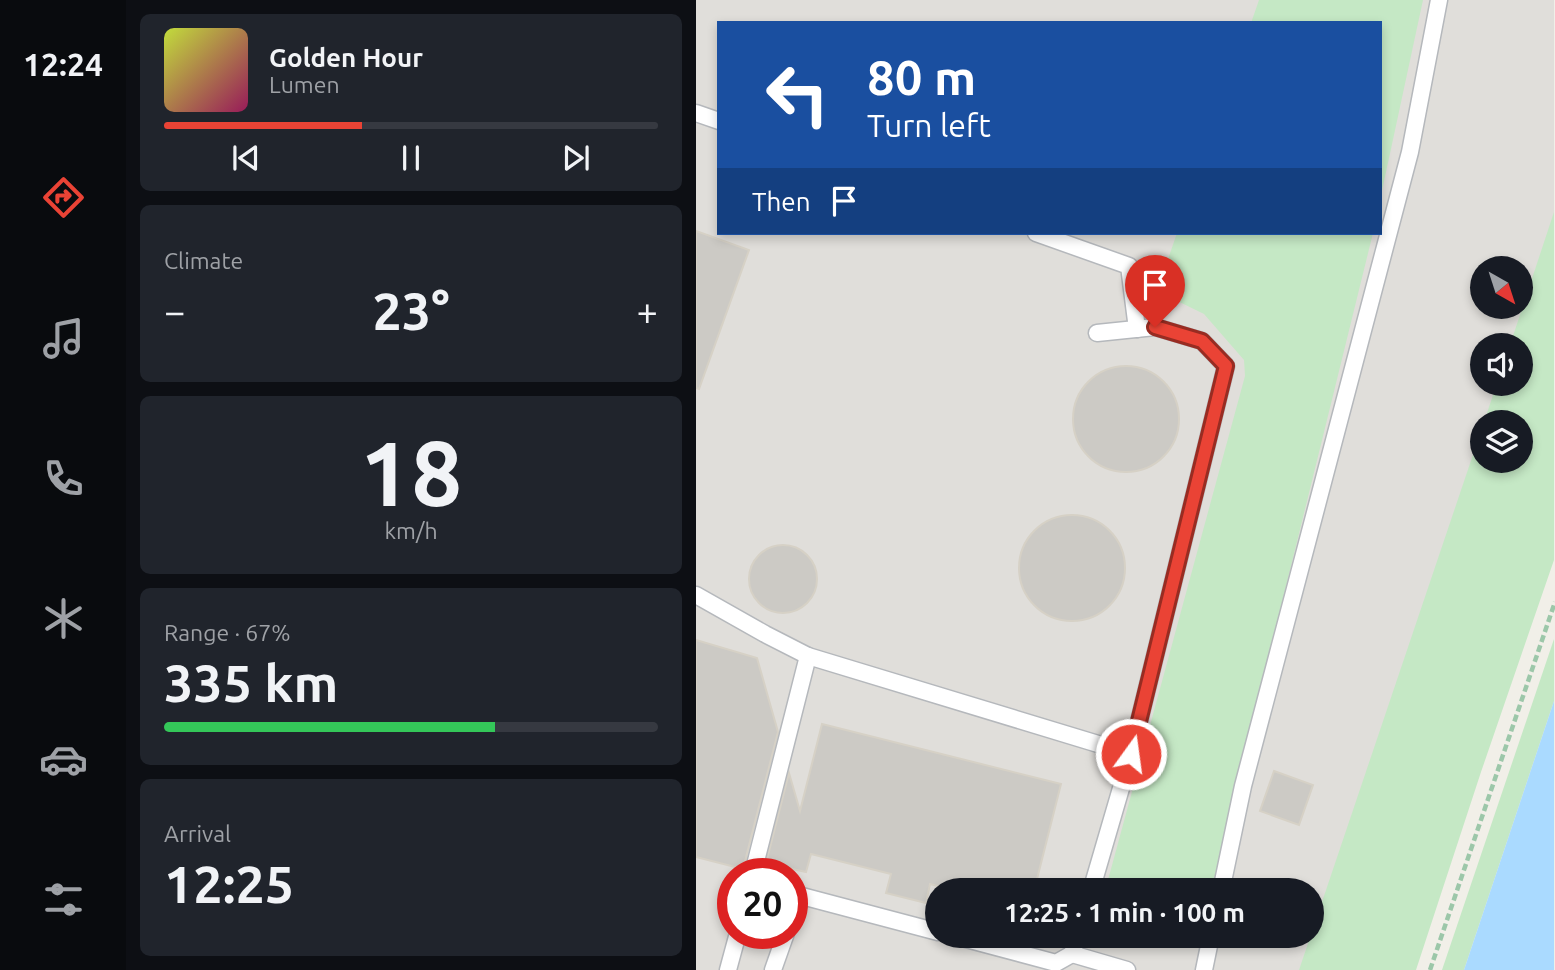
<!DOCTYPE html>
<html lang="en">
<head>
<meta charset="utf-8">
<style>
	body { margin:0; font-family:Ubuntu,sans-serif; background:#20242c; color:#f1f3f6; height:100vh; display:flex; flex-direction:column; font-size:26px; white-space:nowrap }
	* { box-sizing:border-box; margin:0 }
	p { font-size:23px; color:#9ea1a6 }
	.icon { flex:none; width:38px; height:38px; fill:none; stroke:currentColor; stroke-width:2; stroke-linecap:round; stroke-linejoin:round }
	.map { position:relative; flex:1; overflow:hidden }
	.panel { display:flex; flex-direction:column; gap:14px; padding:14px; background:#0d0f14; width:570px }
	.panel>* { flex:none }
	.guide { position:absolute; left:21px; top:21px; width:665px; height:214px; border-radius:0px; box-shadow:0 4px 10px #0003; background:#1a4fa0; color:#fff; overflow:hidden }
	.needle { width:46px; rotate:141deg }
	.controls { position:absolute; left:774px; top:256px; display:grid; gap:14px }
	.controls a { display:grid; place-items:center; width:63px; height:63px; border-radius:50%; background:#171b24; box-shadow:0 4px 10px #0003; font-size:35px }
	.speed { position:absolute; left:21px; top:858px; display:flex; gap:14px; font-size:35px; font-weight:700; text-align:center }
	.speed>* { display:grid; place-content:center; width:91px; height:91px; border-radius:50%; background:#171b24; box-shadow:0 4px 10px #0003; line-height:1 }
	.speed .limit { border:10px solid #d22; background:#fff; color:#111 }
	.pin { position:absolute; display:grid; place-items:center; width:60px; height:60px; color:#fff; margin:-72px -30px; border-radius:50% 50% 50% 0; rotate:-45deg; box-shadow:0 0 7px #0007 }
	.pin .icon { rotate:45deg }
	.me { position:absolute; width:77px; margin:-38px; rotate:14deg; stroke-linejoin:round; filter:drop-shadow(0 0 5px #0008) }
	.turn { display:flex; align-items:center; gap:24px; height:147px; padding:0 35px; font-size:32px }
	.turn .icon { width:91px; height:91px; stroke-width:2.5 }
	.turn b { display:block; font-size:49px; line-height:60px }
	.then { display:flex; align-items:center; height:66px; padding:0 35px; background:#0003; gap:14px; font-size:26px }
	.big { font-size:52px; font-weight:700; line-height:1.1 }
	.panel .card { flex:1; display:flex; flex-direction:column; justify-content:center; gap:10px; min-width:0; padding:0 24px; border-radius:10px; background:#20242c }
	.panel .dial { align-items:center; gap:0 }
	.dial b { font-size:91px; line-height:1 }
	.song { display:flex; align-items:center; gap:21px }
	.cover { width:84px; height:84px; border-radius:10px; background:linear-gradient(135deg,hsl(70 70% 55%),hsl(330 70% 35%)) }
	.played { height:7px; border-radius:4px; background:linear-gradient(90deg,#ea4335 40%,#363941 40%) }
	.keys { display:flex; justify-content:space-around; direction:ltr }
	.heat { display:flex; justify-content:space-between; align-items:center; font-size:38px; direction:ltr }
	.charge { height:10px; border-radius:5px; background:linear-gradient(90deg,#34c759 67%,#363941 0) }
	.trip { position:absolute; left:229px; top:878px; width:399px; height:70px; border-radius:35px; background:#171b24; box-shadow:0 4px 10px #0003; font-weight:700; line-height:70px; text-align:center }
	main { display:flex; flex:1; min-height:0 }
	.tabs { display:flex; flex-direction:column; width:126px; justify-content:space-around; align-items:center; background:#090b0e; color:#9ea1a6 }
	.tabs .icon { width:49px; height:49px }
	.tabs .current { color:#ea4335 }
	.tabs b { font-size:32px; color:#f1f3f6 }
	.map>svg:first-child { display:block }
	.industrial { fill:#e0deda; fill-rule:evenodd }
	.green { fill:#c5e8c5 }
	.water { fill:#aadaff }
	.building { fill:#cccac5; stroke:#d6d1c6; stroke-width:2 }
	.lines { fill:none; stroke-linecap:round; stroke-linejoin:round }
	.lane-casing { stroke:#b5b8bc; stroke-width:19 }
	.path { stroke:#9cc7a9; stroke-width:4.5; stroke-dasharray:7 3.5; stroke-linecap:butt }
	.lane { stroke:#fff; stroke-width:16 }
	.route-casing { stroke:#982c22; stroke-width:18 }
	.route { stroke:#ea4335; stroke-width:12 }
</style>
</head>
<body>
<main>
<nav class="tabs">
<b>12:24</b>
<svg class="icon current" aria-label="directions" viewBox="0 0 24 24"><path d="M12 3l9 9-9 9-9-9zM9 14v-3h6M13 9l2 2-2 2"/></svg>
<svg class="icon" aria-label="music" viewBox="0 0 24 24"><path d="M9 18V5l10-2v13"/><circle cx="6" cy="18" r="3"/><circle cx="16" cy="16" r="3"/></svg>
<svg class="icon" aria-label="phone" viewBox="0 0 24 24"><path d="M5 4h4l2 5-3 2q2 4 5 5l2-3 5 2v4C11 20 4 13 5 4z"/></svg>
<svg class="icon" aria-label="climate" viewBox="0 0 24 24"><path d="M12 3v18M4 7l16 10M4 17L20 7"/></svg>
<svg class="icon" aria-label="car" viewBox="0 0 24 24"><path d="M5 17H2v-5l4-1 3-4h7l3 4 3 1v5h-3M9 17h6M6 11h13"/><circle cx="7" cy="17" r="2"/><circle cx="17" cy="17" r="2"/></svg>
<svg class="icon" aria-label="filters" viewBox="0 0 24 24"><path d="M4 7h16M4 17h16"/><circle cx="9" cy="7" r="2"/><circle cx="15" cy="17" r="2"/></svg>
</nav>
<section class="panel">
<div class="card">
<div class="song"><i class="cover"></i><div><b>Golden Hour</b><p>Lumen</p></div></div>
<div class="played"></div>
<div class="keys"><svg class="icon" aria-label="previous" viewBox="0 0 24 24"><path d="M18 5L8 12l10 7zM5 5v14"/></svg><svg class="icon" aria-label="pause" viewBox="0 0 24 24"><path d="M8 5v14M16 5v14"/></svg><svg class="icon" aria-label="next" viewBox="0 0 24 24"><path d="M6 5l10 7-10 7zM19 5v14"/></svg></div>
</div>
<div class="card"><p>Climate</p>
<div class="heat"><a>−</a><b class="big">23°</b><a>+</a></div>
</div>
<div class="card dial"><b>18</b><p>km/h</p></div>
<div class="card"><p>Range · 67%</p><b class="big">335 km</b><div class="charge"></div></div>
<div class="card"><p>Arrival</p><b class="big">12:25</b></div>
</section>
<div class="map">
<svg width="859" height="970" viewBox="0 0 859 970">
	<rect width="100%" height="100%" fill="#f1efe8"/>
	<path class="industrial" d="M 0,0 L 858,0 L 858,425 L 680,970 L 0,970 ZM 23,23 L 684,23 L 684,233 L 23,233 ZM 786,268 L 824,268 L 824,306 L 786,306 ZM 786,345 L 824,345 L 824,383 L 786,383 ZM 786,422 L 824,422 L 824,460 L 786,460 ZM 37,873 L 96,873 L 96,933 L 37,933 ZM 242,891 L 616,891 L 616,936 L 242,936 Z"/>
	<g class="green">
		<path d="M 563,0 L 727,0 L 684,200 L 684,23 L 555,23 Z"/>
		<path d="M 858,212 L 858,560 L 785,772 L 720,970 L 603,970 L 786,428 L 786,460 L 824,460 L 824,422 L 788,422 L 801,383 L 824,383 L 824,345 L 814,345 Z"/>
		<path d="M 481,233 L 677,233 L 515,891 L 409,891 L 549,376 L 548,360 L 508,314 L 461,291 Z"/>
		<path d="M 858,639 L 858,701 L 768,970 L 746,970 Z"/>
	</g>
	<path class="water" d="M 858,701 L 858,970 L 768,970 Z"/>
	<g class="building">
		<path d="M 0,231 L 53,250 L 3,389 L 0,388 Z"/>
		<circle cx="430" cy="419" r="53"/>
		<circle cx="376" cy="568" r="53"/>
		<circle cx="87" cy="579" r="34"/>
		<path d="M 0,640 L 61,658 L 82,732 L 47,869 L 0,857 Z"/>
		<path d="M 126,724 L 365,784 L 338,891 L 261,891 L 234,884 L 230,903 L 190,893 L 195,874 L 115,854 L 110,872 L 70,863 L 93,773 L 104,811 Z"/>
		<path d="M 578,771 L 617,785 L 603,825 L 564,811 Z"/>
	</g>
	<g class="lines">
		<defs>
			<g id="lane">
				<path d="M 0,113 L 23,121"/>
				<path d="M 340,233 L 433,266 L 441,329"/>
				<path d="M 401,333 L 459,327 L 506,341 L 530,366 L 435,754"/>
				<path d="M 0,595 L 69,634 L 112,656 L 435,754 L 395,891"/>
				<path d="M 57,873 L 112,656"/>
				<path d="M 525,891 L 547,786 L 714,152 L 743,0"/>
				<path d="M 96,914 L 102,895 L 242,932"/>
				<path d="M 259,936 L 360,963 L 376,954"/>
				<path d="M 382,936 L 376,954 L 431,970"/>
				<path d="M 32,970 L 42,933"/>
				<path d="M 77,970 L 90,933"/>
				<path d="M 508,970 L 515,936"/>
			</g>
		</defs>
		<use href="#lane" class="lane-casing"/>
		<path class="path" d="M 734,970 L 859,602"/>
		<use href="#lane" class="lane"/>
	</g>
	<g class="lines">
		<defs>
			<path id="route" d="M 435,754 L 530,366 L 506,341 L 459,327"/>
		</defs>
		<use href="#route" class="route-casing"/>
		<use href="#route" class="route"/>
	</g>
</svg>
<div class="controls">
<a><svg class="needle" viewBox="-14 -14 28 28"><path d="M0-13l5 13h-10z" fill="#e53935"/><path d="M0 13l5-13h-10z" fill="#9ea1a6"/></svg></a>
<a><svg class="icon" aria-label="sound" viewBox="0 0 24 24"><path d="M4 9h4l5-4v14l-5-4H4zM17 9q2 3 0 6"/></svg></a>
<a><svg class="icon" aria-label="layers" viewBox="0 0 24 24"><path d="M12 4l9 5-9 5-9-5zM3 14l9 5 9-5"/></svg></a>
</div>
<div class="speed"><div class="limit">20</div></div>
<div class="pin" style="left:459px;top:327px;background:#d93025"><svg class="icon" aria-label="arrive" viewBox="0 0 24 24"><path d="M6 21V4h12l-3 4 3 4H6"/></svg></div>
<svg class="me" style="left:435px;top:754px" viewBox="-20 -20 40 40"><circle r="17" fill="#ea4335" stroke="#fff" stroke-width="3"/><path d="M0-11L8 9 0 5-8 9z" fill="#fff"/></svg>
<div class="trip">12:25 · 1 min · 100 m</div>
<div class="guide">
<div class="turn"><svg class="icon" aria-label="left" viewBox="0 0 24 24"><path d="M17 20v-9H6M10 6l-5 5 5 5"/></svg><div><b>80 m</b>Turn left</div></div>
<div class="then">Then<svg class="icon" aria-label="arrive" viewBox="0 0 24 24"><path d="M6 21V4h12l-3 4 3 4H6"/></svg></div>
</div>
</div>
</main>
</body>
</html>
